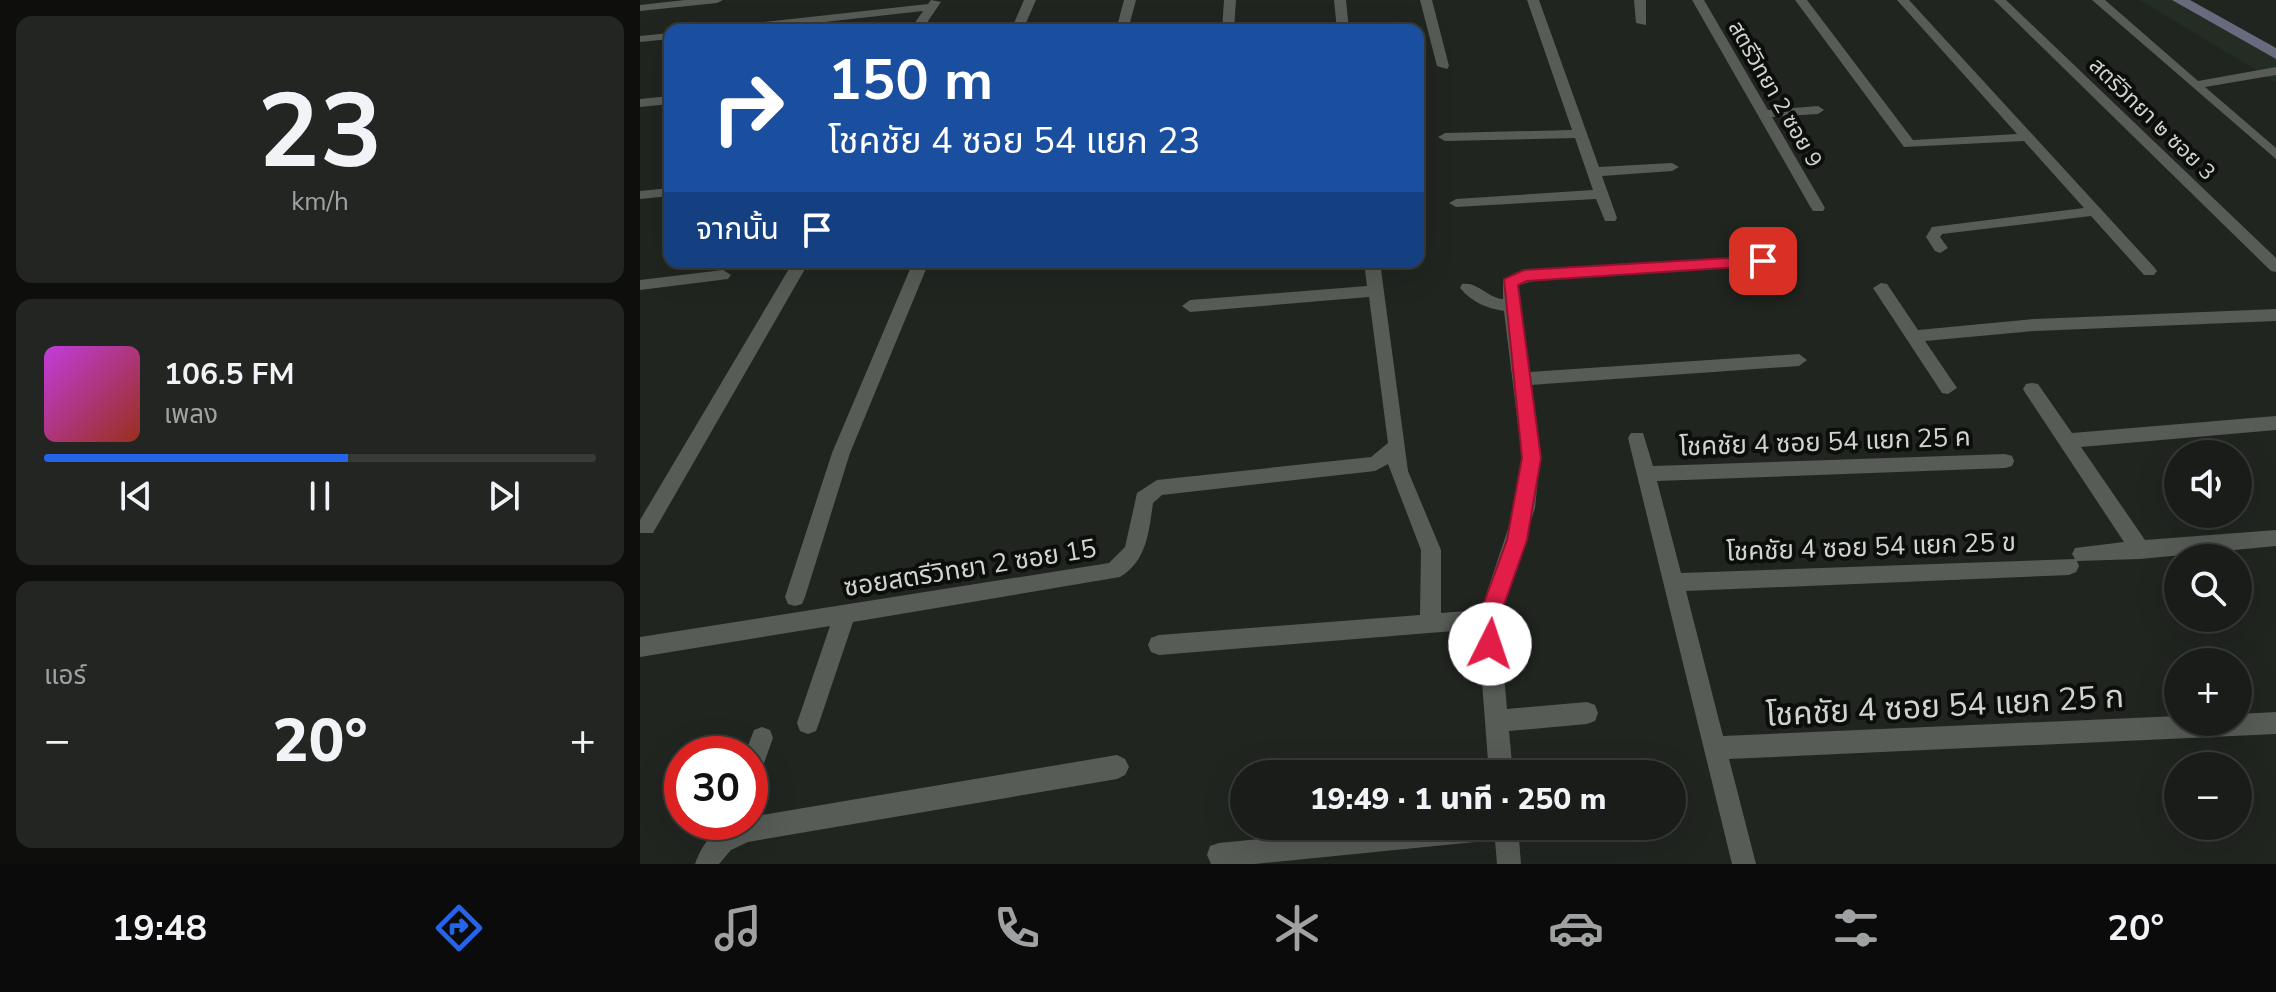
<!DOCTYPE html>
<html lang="th">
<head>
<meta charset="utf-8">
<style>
	body { margin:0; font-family:"Nunito Sans","Noto Sans Thai",sans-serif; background:#222521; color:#f1f3f6; height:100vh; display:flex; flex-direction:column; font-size:30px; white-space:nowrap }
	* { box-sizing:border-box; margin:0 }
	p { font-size:26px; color:#9fa1a2 }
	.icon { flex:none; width:44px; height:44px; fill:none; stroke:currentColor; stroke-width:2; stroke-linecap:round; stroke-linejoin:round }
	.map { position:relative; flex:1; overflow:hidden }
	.sheet { display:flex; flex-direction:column; gap:16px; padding:16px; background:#0e0f0d; width:640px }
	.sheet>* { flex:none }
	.banner { position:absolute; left:24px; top:24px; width:760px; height:244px; border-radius:16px; box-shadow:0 8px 32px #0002,0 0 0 2px #373a37; background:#1a4fa0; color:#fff; overflow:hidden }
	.fabs { position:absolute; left:1524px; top:440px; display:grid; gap:16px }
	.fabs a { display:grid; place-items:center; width:88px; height:88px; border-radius:50%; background:#191c18; box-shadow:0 8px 32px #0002,0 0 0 2px #373a37; font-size:40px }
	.speed { position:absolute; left:24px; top:736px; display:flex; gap:16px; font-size:40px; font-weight:700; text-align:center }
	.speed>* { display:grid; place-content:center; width:104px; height:104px; border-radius:50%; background:#191c18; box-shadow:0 8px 32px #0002,0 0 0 2px #373a37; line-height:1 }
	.speed .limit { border:12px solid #d22; background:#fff; color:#111 }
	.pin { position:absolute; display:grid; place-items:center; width:68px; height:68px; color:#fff; margin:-34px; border-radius:16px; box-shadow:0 4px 12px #0006 }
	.me { position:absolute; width:88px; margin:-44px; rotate:4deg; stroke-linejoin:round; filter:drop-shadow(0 0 6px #0008) }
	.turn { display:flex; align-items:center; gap:28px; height:168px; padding:0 32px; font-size:36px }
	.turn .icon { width:104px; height:104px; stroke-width:2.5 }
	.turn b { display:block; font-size:56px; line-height:68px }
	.then { display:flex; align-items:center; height:76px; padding:0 32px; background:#0003; gap:16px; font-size:30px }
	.big { font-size:60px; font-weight:800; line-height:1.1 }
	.sheet .card { flex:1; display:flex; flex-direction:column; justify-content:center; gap:12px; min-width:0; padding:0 28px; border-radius:16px; background:#222521 }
	.sheet .dial { align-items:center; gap:0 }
	.dial b { font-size:104px; line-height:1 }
	.song { display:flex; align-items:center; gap:24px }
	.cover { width:96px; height:96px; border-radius:12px; background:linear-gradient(135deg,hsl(290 70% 55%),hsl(10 70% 35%)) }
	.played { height:8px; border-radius:4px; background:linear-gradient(90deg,#2563eb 55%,#373a37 55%) }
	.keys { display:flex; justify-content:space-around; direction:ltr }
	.heat { display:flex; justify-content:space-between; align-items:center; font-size:44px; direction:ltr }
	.trip { position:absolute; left:590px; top:760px; width:456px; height:80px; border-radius:40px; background:#191c18; box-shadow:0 8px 32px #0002,0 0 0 2px #373a37; font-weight:800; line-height:80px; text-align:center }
	.menu { display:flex; height:128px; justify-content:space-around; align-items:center; background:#0a0b0a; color:#9fa1a2 }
	.menu .icon { width:56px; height:56px }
	.menu .active { color:#2563eb }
	.menu b { font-size:36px; color:#f1f3f6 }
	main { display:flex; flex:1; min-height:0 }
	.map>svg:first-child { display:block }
	.built { fill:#242d23 }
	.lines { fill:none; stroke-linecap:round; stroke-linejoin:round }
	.street { fill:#575c56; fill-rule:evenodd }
	.secondary { fill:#686a7d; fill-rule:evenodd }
	.route { fill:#e11d48; stroke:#92132f; stroke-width:2 }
	.labels { text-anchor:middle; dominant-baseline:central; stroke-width:8; stroke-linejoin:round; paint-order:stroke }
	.far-street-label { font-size:22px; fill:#d0d3cf; stroke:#0c0e0b }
	.street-label { font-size:26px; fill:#d0d3cf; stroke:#0c0e0b }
	.near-street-label { font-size:32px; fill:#d0d3cf; stroke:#0c0e0b }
</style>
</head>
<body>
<main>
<section class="sheet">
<div class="card dial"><b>23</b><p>km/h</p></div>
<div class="card">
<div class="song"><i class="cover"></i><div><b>106.5 FM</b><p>เพลง</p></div></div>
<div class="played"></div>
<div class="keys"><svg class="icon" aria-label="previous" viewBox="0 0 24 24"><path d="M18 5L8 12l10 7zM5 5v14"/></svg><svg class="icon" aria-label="pause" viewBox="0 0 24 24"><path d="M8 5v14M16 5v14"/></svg><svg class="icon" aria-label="next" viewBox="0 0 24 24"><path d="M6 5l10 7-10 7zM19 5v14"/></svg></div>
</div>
<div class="card"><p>แอร์</p>
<div class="heat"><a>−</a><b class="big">20°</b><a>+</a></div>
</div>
</section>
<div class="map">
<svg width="1636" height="864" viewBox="0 0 1636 864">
	<rect width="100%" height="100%" fill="#212520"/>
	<path class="built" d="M 1500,0 L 1532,0 L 1636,59 L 1636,82 Z"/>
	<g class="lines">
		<g class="street">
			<path d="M 45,0 L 83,0 L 77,3 L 0,11 L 0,5 Z"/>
			<path d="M 291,0 L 301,2 L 282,30 L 270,30 L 283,11 L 112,30 L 74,30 L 80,27 L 288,4 Z"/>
			<path d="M 384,0 L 396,0 L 383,30 L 371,30 Z"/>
			<path d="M 484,0 L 496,0 L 488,30 L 476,30 Z"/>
			<path d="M 584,0 L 596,0 L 594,30 L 582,30 Z"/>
			<path d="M 694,0 L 706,0 L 709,30 L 697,30 Z"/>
			<path d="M 780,0 L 792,0 L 809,66 L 807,69 L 797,66 Z"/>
			<path d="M 887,0 L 899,0 L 959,167 L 1032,163 L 1039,167 L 1032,171 L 962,176 L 977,218 L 975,221 L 965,221 L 956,199 L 816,207 L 809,203 L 816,199 L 953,190 L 935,138 L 805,141 L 798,137 L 805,133 L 932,130 Z"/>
			<path d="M 994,0 L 1006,0 L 1006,25 L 996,23 Z"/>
			<path d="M 1052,0 L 1064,0 L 1128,110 L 1178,106 L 1184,110 L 1178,114 L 1132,117 L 1185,208 L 1183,211 L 1173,211 L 1171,208 Z"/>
			<path d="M 1155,0 L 1167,0 L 1273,140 L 1377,134 L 1257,0 L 1269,0 L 1514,267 L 1517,271 L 1514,275 L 1504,275 L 1451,216 L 1302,234 L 1300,237 L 1308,248 L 1300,253 L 1295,251 L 1286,237 L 1292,227 L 1444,208 L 1384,141 L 1264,147 Z"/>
			<path d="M 1354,0 L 1366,0 L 1636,258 L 1636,272 L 1631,271 Z"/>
			<path d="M 1452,0 L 1465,0 L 1558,81 L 1636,67 L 1636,75 L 1565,87 L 1636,148 L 1636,159 Z"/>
			<path d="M 30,33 L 30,39 L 0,42 L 0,36 Z"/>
			<path d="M 30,59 L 30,67 L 25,67 L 25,61 Z"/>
			<path d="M 30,96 L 30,104 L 0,107 L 0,99 Z"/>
			<path d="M 30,188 L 30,196 L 0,199 L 0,191 Z"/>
			<path d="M 1123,256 L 1128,257 L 1128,265 L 895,280 L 877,286 L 889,372 L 1159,354 L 1167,360 L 1159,366 L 890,385 L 900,458 L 895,508 L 859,619 L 867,709 L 947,702 L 955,705 L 958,713 L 955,721 L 947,724 L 869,731 L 873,774 L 849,774 L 838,629 L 519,655 L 511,652 L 508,645 L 511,638 L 519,635 L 780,615 L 781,550 L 748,464 L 735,471 L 522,495 L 513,503 C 509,531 507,561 480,577 L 213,622 L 179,723 L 176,731 L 168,734 L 160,731 L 157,723 L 190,626 L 0,657 L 0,637 L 469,563 L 485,547 L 497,493 L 517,480 L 731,457 L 748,443 L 729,297 L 550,312 L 542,306 L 550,300 L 727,286 L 724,262 L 740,262 L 768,471 L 801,550 L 801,613 L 841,610 L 875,508 L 882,458 L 864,311 C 846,308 833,303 820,288 L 822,284 C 837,281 848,298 863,299 L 863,279 L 894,270 Z"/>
			<path d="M 153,262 L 169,262 L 13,533 L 0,533 L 0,520 Z"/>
			<path d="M 273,262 L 289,262 L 210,453 L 165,597 L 162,604 L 155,606 L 148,604 L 145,597 L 192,453 Z"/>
			<path d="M 83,270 L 91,275 L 88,279 L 0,290 L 0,280 Z"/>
			<path d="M 1241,283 L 1247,284 L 1278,330 L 1395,319 L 1636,309 L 1636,321 L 1395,331 L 1285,341 L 1317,388 L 1308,394 L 1302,393 L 1233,288 Z"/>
			<path d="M 1392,383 L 1398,384 L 1432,433 L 1636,416 L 1636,430 L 1441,447 L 1505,540 L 1636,530 L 1636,546 L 1500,559 L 1437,561 L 1439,566 L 1436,572 L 1429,575 L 1046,591 L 1083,736 L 1538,716 L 1538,722 L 1598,722 L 1598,714 L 1636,712 L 1636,734 L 1089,759 L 1116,864 L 1092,864 L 988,438 L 991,433 L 1003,433 L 1013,466 L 1365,454 L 1372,456 L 1374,461 L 1372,466 L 1365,468 L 1017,481 L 1041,573 L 1435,559 L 1432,554 L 1435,548 L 1484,542 L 1386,394 L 1383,389 L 1386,384 Z"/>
			<path d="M 122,727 L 130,730 L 133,738 L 118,780 L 110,784 L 110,754 L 105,754 L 114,730 Z"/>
			<path d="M 477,755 L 485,759 L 489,767 L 485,775 L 477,779 L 108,842 L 91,850 L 79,864 L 55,864 C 65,837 80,822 110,822 L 110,817 Z"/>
			<path d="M 750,826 L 878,826 L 881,864 L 857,864 L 855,840 L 614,864 L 571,864 L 567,855 L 570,846 L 579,843 Z"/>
		</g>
		<path class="secondary" d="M 1532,0 L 1550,0 L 1636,48 L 1636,59 Z"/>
	</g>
	<path class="route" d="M 1123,256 L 1129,257 L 1129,265 L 887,281 L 878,285 L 901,458 L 887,540 L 859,619 L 861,644 L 858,651 L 850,654 L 843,651 L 838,619 L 867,540 L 882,458 L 864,279 L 884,270 Z"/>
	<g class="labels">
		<g class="far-street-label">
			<text transform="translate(1135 94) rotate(60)">สตรีวิทยา 2 ซอย 9</text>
			<text transform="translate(1512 119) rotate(44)">สตรีวิทยา ๒ ซอย 3</text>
		</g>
		<g class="street-label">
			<text transform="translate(1185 442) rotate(-2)">โชคชัย 4 ซอย 54 แยก 25 ค</text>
			<text transform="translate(1231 547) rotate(-2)">โชคชัย 4 ซอย 54 แยก 25 ข</text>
			<text transform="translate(330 568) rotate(-9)">ซอยสตรีวิทยา 2 ซอย 15</text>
		</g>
		<g class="near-street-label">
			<text transform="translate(1305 706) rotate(-3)">โชคชัย 4 ซอย 54 แยก 25 ก</text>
		</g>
	</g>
</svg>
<div class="fabs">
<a><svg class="icon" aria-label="sound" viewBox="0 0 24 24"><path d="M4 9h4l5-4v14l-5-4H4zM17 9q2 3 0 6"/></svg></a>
<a><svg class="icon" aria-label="search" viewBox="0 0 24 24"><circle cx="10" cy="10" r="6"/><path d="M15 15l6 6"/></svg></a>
<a>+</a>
<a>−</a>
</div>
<div class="speed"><div class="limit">30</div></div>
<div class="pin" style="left:1123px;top:261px;background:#d93025"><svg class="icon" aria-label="arrive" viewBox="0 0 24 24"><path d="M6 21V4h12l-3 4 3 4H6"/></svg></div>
<svg class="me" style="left:850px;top:644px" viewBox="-20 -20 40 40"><circle r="19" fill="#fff"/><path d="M0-13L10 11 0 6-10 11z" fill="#e11d48"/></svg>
<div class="trip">19:49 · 1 นาที · 250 m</div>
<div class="banner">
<div class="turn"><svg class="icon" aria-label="right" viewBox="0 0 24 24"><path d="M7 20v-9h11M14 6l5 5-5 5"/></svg><div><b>150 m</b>โชคชัย 4 ซอย 54 แยก 23</div></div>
<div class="then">จากนั้น<svg class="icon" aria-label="arrive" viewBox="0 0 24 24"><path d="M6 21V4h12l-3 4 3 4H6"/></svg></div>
</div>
</div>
</main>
<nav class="menu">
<b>19:48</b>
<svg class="icon active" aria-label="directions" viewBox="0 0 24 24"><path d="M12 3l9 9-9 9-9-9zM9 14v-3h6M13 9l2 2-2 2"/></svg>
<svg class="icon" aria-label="music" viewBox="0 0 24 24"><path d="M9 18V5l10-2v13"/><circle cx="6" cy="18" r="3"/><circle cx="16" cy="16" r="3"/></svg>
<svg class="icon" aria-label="phone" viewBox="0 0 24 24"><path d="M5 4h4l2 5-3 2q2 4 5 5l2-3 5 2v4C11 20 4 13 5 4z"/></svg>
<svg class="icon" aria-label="climate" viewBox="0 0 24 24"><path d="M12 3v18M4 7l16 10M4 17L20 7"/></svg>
<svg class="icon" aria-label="car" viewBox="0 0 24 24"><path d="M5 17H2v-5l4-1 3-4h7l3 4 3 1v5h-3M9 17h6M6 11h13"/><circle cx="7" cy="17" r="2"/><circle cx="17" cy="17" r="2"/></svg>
<svg class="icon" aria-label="filters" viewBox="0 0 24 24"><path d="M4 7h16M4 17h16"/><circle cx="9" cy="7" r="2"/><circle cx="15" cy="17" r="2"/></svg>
<b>20°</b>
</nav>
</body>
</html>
